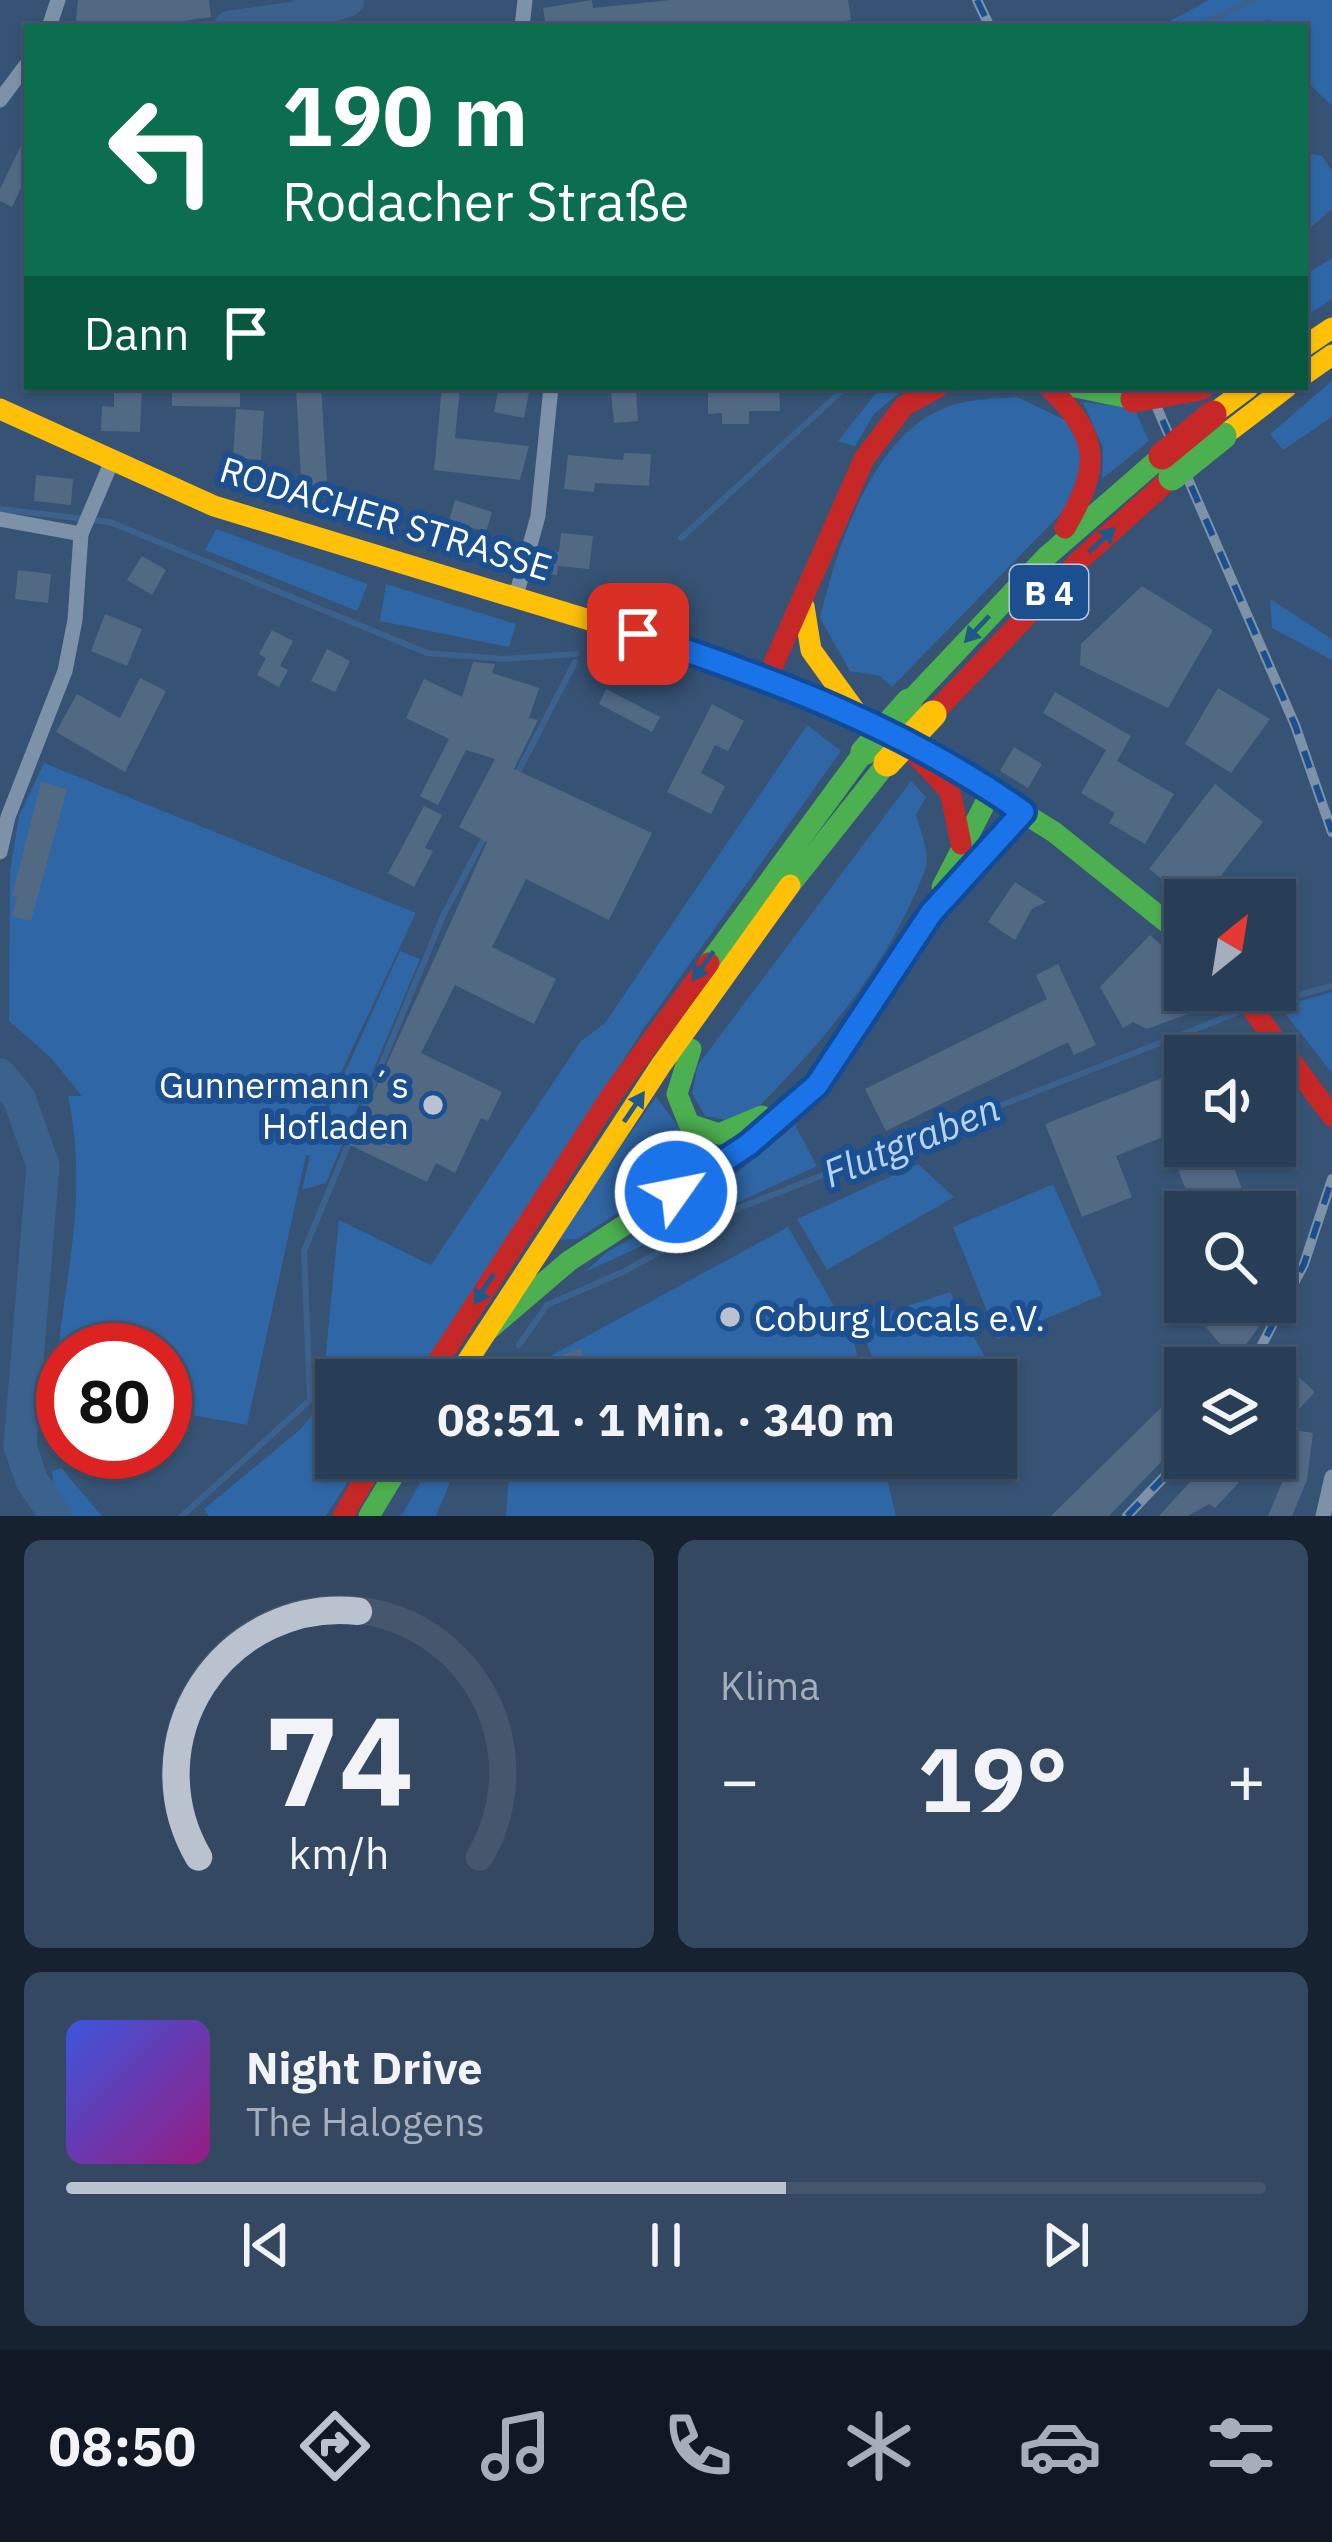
<!DOCTYPE html>
<html lang="de">
<head>
<meta charset="utf-8">
<style>
	body { margin:0; font-family:"IBM Plex Sans",sans-serif; background:#344961; color:#f1f3f6; height:100vh; display:flex; flex-direction:column; font-size:45px; white-space:nowrap }
	* { box-sizing:border-box; margin:0 }
	p { font-size:39px; color:#a5aeba }
	.icon { flex:none; width:66px; height:66px; fill:none; stroke:currentColor; stroke-width:2; stroke-linecap:round; stroke-linejoin:round }
	.map { position:relative; height:1516px; overflow:hidden }
	.sheet { display:flex; flex-direction:column; gap:24px; padding:24px; background:#162230; flex:1 }
	.sheet>* { flex:none }
	.banner { position:absolute; left:24px; top:24px; width:1284px; height:366px; border-radius:0px; box-shadow:0 3px 9px #0004,0 0 0 3px #44576d; background:#0b6e4f; color:#fff; overflow:hidden }
	.needle { width:78px; rotate:30deg }
	.fabs { position:absolute; left:1164px; top:879px; display:grid; gap:24px }
	.fabs a { display:grid; place-items:center; width:132px; height:132px; border-radius:0px; background:#283e57; box-shadow:0 3px 9px #0004,0 0 0 3px #44576d; font-size:60px }
	.speed { position:absolute; left:36px; top:1323px; display:flex; gap:24px; font-size:60px; font-weight:700; text-align:center }
	.speed>* { display:grid; place-content:center; width:156px; height:156px; border-radius:50%; background:#283e57; box-shadow:0 3px 9px #0004,0 0 0 3px #44576d; line-height:1 }
	.speed .limit { border:18px solid #d22; background:#fff; color:#111 }
	.pin { position:absolute; display:grid; place-items:center; width:102px; height:102px; color:#fff; margin:-51px; border-radius:24px; box-shadow:0 6px 18px #0006 }
	.me { position:absolute; width:132px; margin:-66px; rotate:57deg; stroke-linejoin:round; filter:drop-shadow(0 0 9px #0008) }
	.turn { display:flex; align-items:center; gap:42px; height:252px; padding:0 60px; font-size:54px }
	.turn .icon { width:156px; height:156px; stroke-width:2.5 }
	.turn b { display:block; font-size:84px; line-height:102px }
	.then { display:flex; align-items:center; height:114px; padding:0 60px; background:#0003; gap:24px; font-size:45px }
	.big { font-size:90px; font-weight:700; line-height:1.1 }
	.sheet .widget { flex:1; display:flex; flex-direction:column; justify-content:center; gap:18px; min-width:0; padding:0 42px; border-radius:18px; background:#344961 }
	.sheet .dial { align-items:center; gap:0 }
	.dial svg { height:312px; overflow:visible; fill:none; stroke:#44576d; stroke-width:7; stroke-linecap:round; text-anchor:middle }
	.dial text { fill:#f1f3f6; stroke:none }
	.song { display:flex; align-items:center; gap:36px }
	.cover { width:144px; height:144px; border-radius:18px; background:linear-gradient(135deg,hsl(230 70% 55%),hsl(310 70% 35%)) }
	.played { height:12px; border-radius:6px; background:linear-gradient(90deg,#b9c2ce 60%,#44576d 60%) }
	.keys { display:flex; justify-content:space-around; direction:ltr }
	.heat { display:flex; justify-content:space-between; align-items:center; font-size:66px; direction:ltr }
	.sheet .tiles { flex:1; display:grid; gap:24px; grid-template-columns:1fr 1fr }
	.widget:last-child { grid-column:span 2 }
	.trip { position:absolute; left:315px; top:1359px; width:702px; height:120px; border-radius:0px; background:#283e57; box-shadow:0 3px 9px #0004,0 0 0 3px #44576d; font-weight:700; line-height:120px; text-align:center }
	.dock { display:flex; height:192px; justify-content:space-around; align-items:center; background:#101923; color:#a5aeba }
	.dock .icon { width:84px; height:84px }
	.dock .selected { color:#b9c2ce }
	.dock b { font-size:54px; color:#f1f3f6 }
	.map>svg:first-child { display:block }
	.green { fill:#2f66a5 }
	.water { fill:#3b618d }
	.lines { fill:none; stroke-linecap:round; stroke-linejoin:round }
	.stream { stroke:#3b618d; stroke-width:6 }
	.river { stroke:#3b618d; stroke-width:33 }
	.building { fill:#526984 }
	.street { stroke:#7d92a8; stroke-width:15 }
	.fast { stroke:#4caf50; stroke-width:21 }
	.slow { stroke:#ffc107; stroke-width:21 }
	.jam { stroke:#c62828; stroke-width:21 }
	.rail-casing { stroke:#7e92a7; stroke-width:10 }
	.rail { stroke:#1b4f8f; stroke-width:6; stroke-dasharray:18; stroke-linecap:butt }
	.fast-bridge { stroke:#4caf50; stroke-width:27 }
	.slow-bridge { stroke:#ffc107; stroke-width:27 }
	.jam-bridge { stroke:#c62828; stroke-width:27 }
	.oneway { fill:#205989 }
	.route-casing { stroke:#114b97; stroke-width:30 }
	.route { stroke:#1a73e8; stroke-width:21 }
	.poi-dot { fill:#b9c2ce; stroke:#1b4f8f; stroke-width:4.5 }
	.labels { text-anchor:middle; dominant-baseline:central; stroke-width:12; stroke-linejoin:round; paint-order:stroke }
	.shield { fill:#1b4f8f; stroke:#bbcadd; stroke-width:3 }
	.shield-label { font-size:33px; font-weight:bold; fill:#fff }
	.street-label { font-size:36px; fill:#fff; stroke:#1b4f8f }
	.poi-label { font-size:36px; fill:#fff; stroke:#1b4f8f; text-anchor:end }
	.water-label { font-size:39px; font-style:italic; fill:#b5d3f5; stroke:#1b4f8f }
</style>
</head>
<body>
<div class="map">
<svg width="1332" height="1516" viewBox="0 0 1332 1516">
	<rect width="100%" height="100%" fill="#365274"/>
	<g class="green">
		<path d="M 1209,0 L 1332,0 L 1332,106 L 1305,80 L 1305,27 L 1274,27 L 1269,19 L 1257,27 L 1159,27 Z"/>
		<path d="M 1305,152 L 1322,156 L 1332,171 L 1332,209 L 1308,230 Z"/>
		<path d="M 1332,258 L 1332,299 L 1305,317 L 1305,275 Z"/>
		<path d="M 1332,381 L 1332,417 L 1283,450 L 1270,434 Z"/>
		<path d="M 881,387 L 906,387 L 874,414 L 855,446 L 838,441 Z"/>
		<path d="M 1017,397 L 1065,420 L 1088,458 L 1082,492 L 892,687 L 880,676 L 850,671 L 820,618 C 837,547 874,428 953,405 C 973,399 997,399 1017,397 Z"/>
		<path d="M 1083,402 L 1134,408 L 1149,441 L 1102,479 L 1103,448 Z"/>
		<path d="M 216,529 L 368,584 L 357,611 L 205,550 Z"/>
		<path d="M 386,584 L 516,624 L 509,647 L 380,621 Z"/>
		<path d="M 1270,599 L 1332,639 L 1332,660 L 1272,628 Z"/>
		<path d="M 807,725 L 841,751 L 644,1028 L 418,1380 L 336,1380 L 336,1458 L 363,1458 L 326,1516 L 209,1516 L 204,1509 L 302,1428 L 321,1403 L 339,1220 L 431,1265 L 581,1041 L 605,1023 Z"/>
		<path d="M 44,763 L 416,913 L 317,1123 L 314,1141 L 400,951 L 420,959 L 326,1183 L 302,1190 L 310,1156 L 306,1155 L 247,1425 L 165,1410 L 165,1350 L 63,1350 L 63,1441 L 55,1430 C 50,1313 94,1222 68,1096 L 82,1096 L 51,1058 L 9,1021 L 10,871 L 19,816 Z"/>
		<path d="M 911,781 L 926,797 L 916,815 C 920,830 931,854 925,870 C 888,968 818,1049 742,1123 L 705,1116 L 692,1093 L 698,1065 Z"/>
		<path d="M 1332,992 L 1332,1073 L 1280,1007 Z"/>
		<path d="M 656,1097 L 682,1131 L 711,1153 L 577,1239 L 555,1240 Z"/>
		<path d="M 795,1125 L 817,1166 L 585,1272 L 607,1252 L 709,1196 Z"/>
		<path d="M 918,1164 L 954,1197 L 827,1270 L 797,1219 Z"/>
		<path d="M 1053,1184 L 1102,1295 L 998,1339 L 953,1227 Z"/>
		<path d="M 788,1227 L 853,1338 L 863,1380 L 518,1380 L 519,1373 Z"/>
		<path d="M 950,1292 L 988,1363 L 957,1380 L 882,1380 L 858,1322 Z"/>
		<path d="M 435,1458 L 453,1458 L 455,1470 L 436,1516 L 401,1516 Z"/>
		<path d="M 510,1458 L 882,1458 L 896,1516 L 506,1516 Z"/>
		<path d="M 61,1468 L 102,1516 L 68,1516 L 55,1499 L 52,1471 Z"/>
	</g>
	<path class="water" d="M 7,1070 L 29,1093 L 42,1131 L 20,1124 L 0,1085 L 0,1073 Z"/>
	<g class="lines">
		<g class="stream">
			<path d="M 1195,27 L 1253,0"/>
			<path d="M 0,509 L 110,522 L 427,653 L 504,659 L 576,654"/>
			<path d="M 681,538 L 846,387"/>
			<path d="M 608,618 L 630,591"/>
			<path d="M 515,778 L 575,662"/>
			<path d="M 1256,1007 L 1332,986"/>
			<path d="M 519,1345 L 547,1305 L 625,1271 L 739,1208 L 1244,1010"/>
			<path d="M 310,1400 L 336,1397"/>
			<path d="M 182,1516 L 310,1400 L 304,1251 L 443,916 L 487,832"/>
		</g>
		<g class="river">
			<path d="M 230,27 L 294,18 L 348,0"/>
			<path d="M 0,1075 L 19,1098 L 43,1166 L 20,1446 L 32,1481 L 56,1516"/>
		</g>
	</g>
	<g class="building">
		<path d="M 78,0 L 209,0 L 211,17 L 142,27 L 76,21 Z"/>
		<path d="M 592,0 L 593,8 L 671,0 L 848,0 L 851,20 L 809,27 L 546,27 L 543,8 Z"/>
		<path d="M 27,133 L 27,176 L 12,207 L 0,201 L 0,189 Z"/>
		<path d="M 114,387 L 142,387 L 140,432 L 101,431 L 102,406 L 114,407 Z"/>
		<path d="M 172,387 L 240,387 L 240,407 L 172,406 Z"/>
		<path d="M 296,387 L 321,387 L 328,497 L 302,497 Z"/>
		<path d="M 442,387 L 460,387 L 455,438 L 529,446 L 520,480 L 434,470 Z"/>
		<path d="M 499,387 L 530,387 L 524,418 L 494,412 Z"/>
		<path d="M 708,387 L 779,387 L 780,411 L 749,411 L 749,424 L 722,424 L 722,413 L 708,414 Z"/>
		<path d="M 636,390 L 638,421 L 614,423 L 611,391 Z"/>
		<path d="M 236,409 L 264,411 L 261,460 L 233,458 Z"/>
		<path d="M 624,453 L 651,454 L 649,486 L 595,483 L 594,492 L 564,489 L 568,455 L 623,460 Z"/>
		<path d="M 36,475 L 73,479 L 71,505 L 34,501 Z"/>
		<path d="M 455,500 L 492,512 L 486,532 L 449,521 Z"/>
		<path d="M 561,533 L 593,536 L 589,569 L 558,566 L 557,575 L 543,573 L 545,550 L 559,552 Z"/>
		<path d="M 142,556 L 166,570 L 152,595 L 127,580 Z"/>
		<path d="M 18,570 L 51,574 L 48,603 L 15,599 Z"/>
		<path d="M 1142,586 L 1213,630 L 1168,708 L 1080,665 L 1081,644 Z"/>
		<path d="M 105,614 L 142,629 L 127,666 L 91,651 Z"/>
		<path d="M 272,630 L 293,641 L 280,666 L 288,670 L 279,687 L 257,675 L 266,658 L 259,654 Z"/>
		<path d="M 327,649 L 350,661 L 335,692 L 311,681 Z"/>
		<path d="M 473,662 L 495,664 L 492,673 L 539,688 L 529,718 L 538,720 L 514,769 L 652,833 L 609,920 L 526,879 L 492,947 L 556,979 L 534,1024 L 455,985 L 421,1053 L 502,1092 L 488,1121 L 481,1118 L 455,1173 L 436,1163 L 427,1182 L 350,1145 L 487,842 L 459,827 L 495,759 L 466,750 L 438,805 L 420,796 L 449,739 L 406,718 L 424,679 L 462,697 Z"/>
		<path d="M 140,678 L 166,691 L 125,772 L 56,732 L 77,694 L 120,718 Z"/>
		<path d="M 1218,688 L 1270,719 L 1231,773 L 1185,744 Z"/>
		<path d="M 606,689 L 660,717 L 652,732 L 599,704 Z"/>
		<path d="M 1055,692 L 1131,736 L 1117,761 L 1174,794 L 1145,844 L 1109,823 L 1115,813 L 1081,793 L 1106,750 L 1043,713 Z"/>
		<path d="M 712,704 L 744,721 L 728,751 L 715,745 L 701,773 L 725,786 L 711,814 L 667,792 Z"/>
		<path d="M 1014,747 L 1042,764 L 1028,788 L 1000,771 Z"/>
		<path d="M 41,782 L 67,789 L 31,921 L 12,916 L 17,897 L 12,896 Z"/>
		<path d="M 1215,784 L 1263,822 L 1205,896 L 1178,876 L 1171,886 L 1149,869 Z"/>
		<path d="M 424,806 L 442,815 L 425,848 L 433,851 L 414,887 L 388,873 Z"/>
		<path d="M 1015,882 L 1046,902 L 1032,909 L 1015,940 L 988,922 Z"/>
		<path d="M 1150,935 L 1176,958 L 1193,1012 L 1147,1029 L 1133,1022 L 1123,1028 L 1100,987 Z"/>
		<path d="M 1058,964 L 1096,1045 L 1074,1055 L 1068,1042 L 886,1131 L 865,1089 L 1047,999 L 1036,975 Z"/>
		<path d="M 1185,1069 L 1185,1146 L 1226,1146 L 1242,1189 L 1193,1208 L 1165,1136 L 1116,1156 L 1132,1197 L 1082,1217 L 1045,1124 Z"/>
		<path d="M 1185,1302 L 1236,1302 L 1246,1316 L 1255,1302 L 1271,1310 L 1229,1368 L 1199,1368 L 1220,1344 Z"/>
		<path d="M 580,1348 L 594,1380 L 503,1380 Z"/>
		<path d="M 1292,1371 L 1315,1392 L 1275,1435 L 1275,1390 Z"/>
		<path d="M 1185,1384 L 1185,1437 L 1109,1516 L 1051,1516 Z"/>
		<path d="M 1292,1430 L 1313,1433 L 1307,1480 L 1292,1516 L 1268,1516 L 1284,1478 Z"/>
		<path d="M 1212,1458 L 1262,1458 L 1215,1508 L 1209,1504 L 1188,1516 L 1159,1516 Z"/>
	</g>
	<g class="lines">
		<g class="street">
			<path d="M 49,27 L 58,0"/>
			<path d="M 522,27 L 525,0"/>
			<path d="M 0,100 L 27,64"/>
			<path d="M 0,519 L 81,534"/>
			<path d="M 516,596 L 538,516 L 551,387"/>
			<path d="M 0,852 L 8,817 L 65,671 L 75,620 L 81,534 L 112,461"/>
			<path d="M 1323,1516 L 1332,1477"/>
		</g>
		<g class="fast">
			<path d="M 1075,387 L 1134,399"/>
			<path d="M 909,702 L 1046,557 L 1162,456"/>
			<path d="M 912,744 L 1054,832 L 1185,937"/>
			<path d="M 790,885 L 887,763"/>
			<path d="M 942,887 L 992,790"/>
			<path d="M 709,963 L 864,752"/>
			<path d="M 691,1049 L 677,1094 L 689,1124 L 719,1134 L 762,1116"/>
			<path d="M 486,1332 L 569,1261 L 748,1145 L 817,1085 L 901,959"/>
			<path d="M 369,1516 L 404,1458"/>
		</g>
		<g class="slow">
			<path d="M 1305,346 L 1332,328"/>
			<path d="M 1305,374 L 1332,355"/>
			<path d="M 0,409 L 214,506 L 744,667 L 857,715"/>
			<path d="M 1213,414 L 1249,387"/>
			<path d="M 1223,436 L 1287,387"/>
			<path d="M 804,606 L 811,650 L 858,715"/>
			<path d="M 455,1380 L 661,1065 L 790,885"/>
		</g>
		<g class="jam">
			<path d="M 1049,387 C 1101,438 1101,466 1065,528"/>
			<path d="M 768,677 L 864,459 L 904,406 L 938,387"/>
			<path d="M 933,714 L 1080,560 L 1172,477"/>
			<path d="M 900,738 L 950,791 L 961,844"/>
			<path d="M 901,959 L 931,913 L 1023,811"/>
			<path d="M 1238,990 L 1332,1116"/>
			<path d="M 426,1380 L 613,1093 L 709,963"/>
			<path d="M 343,1516 L 377,1458"/>
		</g>
		<defs>
			<g id="rail">
				<path d="M 977,0 L 990,27"/>
				<path d="M 1148,387 L 1295,725 L 1332,832"/>
				<path d="M 1250,1368 L 1304,1264 L 1332,1179"/>
				<path d="M 1127,1516 L 1185,1455"/>
			</g>
		</defs>
		<use href="#rail" class="rail-casing"/>
		<use href="#rail" class="rail"/>
		<g class="fast-bridge">
			<path d="M 1172,477 L 1223,436"/>
			<path d="M 864,752 L 909,702"/>
		</g>
		<path class="slow-bridge" d="M 887,763 L 933,714"/>
		<g class="jam-bridge">
			<path d="M 1134,399 L 1200,387"/>
			<path d="M 1162,456 L 1213,414"/>
		</g>
	</g>
	<defs><path id="oneway-solid" d="M-6-.8H1V-3.2L6.5 0L1 3.2V.8H-6Z" transform="scale(3)"/></defs>
	<g class="oneway">
		<use href="#oneway-solid" transform="translate(1102 540) rotate(-43)"/>
		<use href="#oneway-solid" transform="translate(977 629) rotate(133)"/>
		<use href="#oneway-solid" transform="translate(703 966) rotate(126)"/>
		<use href="#oneway-solid" transform="translate(634 1107) rotate(-56)"/>
		<use href="#oneway-solid" transform="translate(484 1289) rotate(123)"/>
	</g>
	<g class="lines">
		<defs>
			<path id="route" d="M 638,634 C 776,681 901,726 1023,812 L 931,913 L 817,1085 L 748,1145 L 676,1192"/>
		</defs>
		<use href="#route" class="route-casing"/>
		<use href="#route" class="route"/>
	</g>
	<g class="poi-dot">
		<circle cx="433" cy="1105" r="12"/>
		<circle cx="730" cy="1317" r="12"/>
	</g>
	<g class="labels">
		<rect class="shield" x="1010" y="565" width="78" height="54" rx="9"/>
		<g class="shield-label">
			<text x="1049" y="592">B 4</text>
		</g>
		<g class="street-label">
			<text transform="translate(386 518) rotate(17)">RODACHER STRASSE</text>
		</g>
		<g class="poi-label">
			<text x="409" y="1084">Gunnermann´s<tspan x="409" dy="41">Hofladen</tspan></text>
			<text x="754" y="1317" text-anchor="start">Coburg Locals e.V.</text>
		</g>
		<g class="water-label">
			<text transform="translate(911 1140) rotate(-22)">Flutgraben</text>
		</g>
	</g>
</svg>
<div class="fabs">
<a><svg class="needle" viewBox="-14 -14 28 28"><path d="M0-13l5 13h-10z" fill="#e53935"/><path d="M0 13l5-13h-10z" fill="#a5aeba"/></svg></a>
<a><svg class="icon" aria-label="sound" viewBox="0 0 24 24"><path d="M4 9h4l5-4v14l-5-4H4zM17 9q2 3 0 6"/></svg></a>
<a><svg class="icon" aria-label="search" viewBox="0 0 24 24"><circle cx="10" cy="10" r="6"/><path d="M15 15l6 6"/></svg></a>
<a><svg class="icon" aria-label="layers" viewBox="0 0 24 24"><path d="M12 4l9 5-9 5-9-5zM3 14l9 5 9-5"/></svg></a>
</div>
<div class="speed"><div class="limit">80</div></div>
<div class="pin" style="left:638px;top:634px;background:#d93025"><svg class="icon" aria-label="arrive" viewBox="0 0 24 24"><path d="M6 21V4h12l-3 4 3 4H6"/></svg></div>
<svg class="me" style="left:676px;top:1192px" viewBox="-20 -20 40 40"><circle r="17" fill="#1a73e8" stroke="#fff" stroke-width="3"/><path d="M0-11L8 9 0 5-8 9z" fill="#fff"/></svg>
<div class="trip">08:51 · 1 Min. · 340 m</div>
<div class="banner">
<div class="turn"><svg class="icon" aria-label="left" viewBox="0 0 24 24"><path d="M17 20v-9H6M10 6l-5 5 5 5"/></svg><div><b>190 m</b>Rodacher Straße</div></div>
<div class="then">Dann<svg class="icon" aria-label="arrive" viewBox="0 0 24 24"><path d="M6 21V4h12l-3 4 3 4H6"/></svg></div>
</div>
</div>
<section class="sheet">
<div class="tiles">
<div class="widget dial"><svg viewBox="0 0 100 80">
<path d="M14 69A42 42 0 1 1 86 69"/>
<path d="M14 69A42 42 0 0 1 55 6" stroke="#b9c2ce"/>
<text x="50" y="56" font-size="32" font-weight="700">74</text>
<text x="50" y="72" font-size="11">km/h</text>
</svg></div>
<div class="widget"><p>Klima</p>
<div class="heat"><a>−</a><b class="big">19°</b><a>+</a></div>
</div>
<div class="widget">
<div class="song"><i class="cover"></i><div><b>Night Drive</b><p>The Halogens</p></div></div>
<div class="played"></div>
<div class="keys"><svg class="icon" aria-label="previous" viewBox="0 0 24 24"><path d="M18 5L8 12l10 7zM5 5v14"/></svg><svg class="icon" aria-label="pause" viewBox="0 0 24 24"><path d="M8 5v14M16 5v14"/></svg><svg class="icon" aria-label="next" viewBox="0 0 24 24"><path d="M6 5l10 7-10 7zM19 5v14"/></svg></div>
</div>
</div>
</section>
<nav class="dock">
<b>08:50</b>
<svg class="icon selected" aria-label="directions" viewBox="0 0 24 24"><path d="M12 3l9 9-9 9-9-9zM9 14v-3h6M13 9l2 2-2 2"/></svg>
<svg class="icon" aria-label="music" viewBox="0 0 24 24"><path d="M9 18V5l10-2v13"/><circle cx="6" cy="18" r="3"/><circle cx="16" cy="16" r="3"/></svg>
<svg class="icon" aria-label="phone" viewBox="0 0 24 24"><path d="M5 4h4l2 5-3 2q2 4 5 5l2-3 5 2v4C11 20 4 13 5 4z"/></svg>
<svg class="icon" aria-label="climate" viewBox="0 0 24 24"><path d="M12 3v18M4 7l16 10M4 17L20 7"/></svg>
<svg class="icon" aria-label="car" viewBox="0 0 24 24"><path d="M5 17H2v-5l4-1 3-4h7l3 4 3 1v5h-3M9 17h6M6 11h13"/><circle cx="7" cy="17" r="2"/><circle cx="17" cy="17" r="2"/></svg>
<svg class="icon" aria-label="filters" viewBox="0 0 24 24"><path d="M4 7h16M4 17h16"/><circle cx="9" cy="7" r="2"/><circle cx="15" cy="17" r="2"/></svg>
</nav>
</body>
</html>
